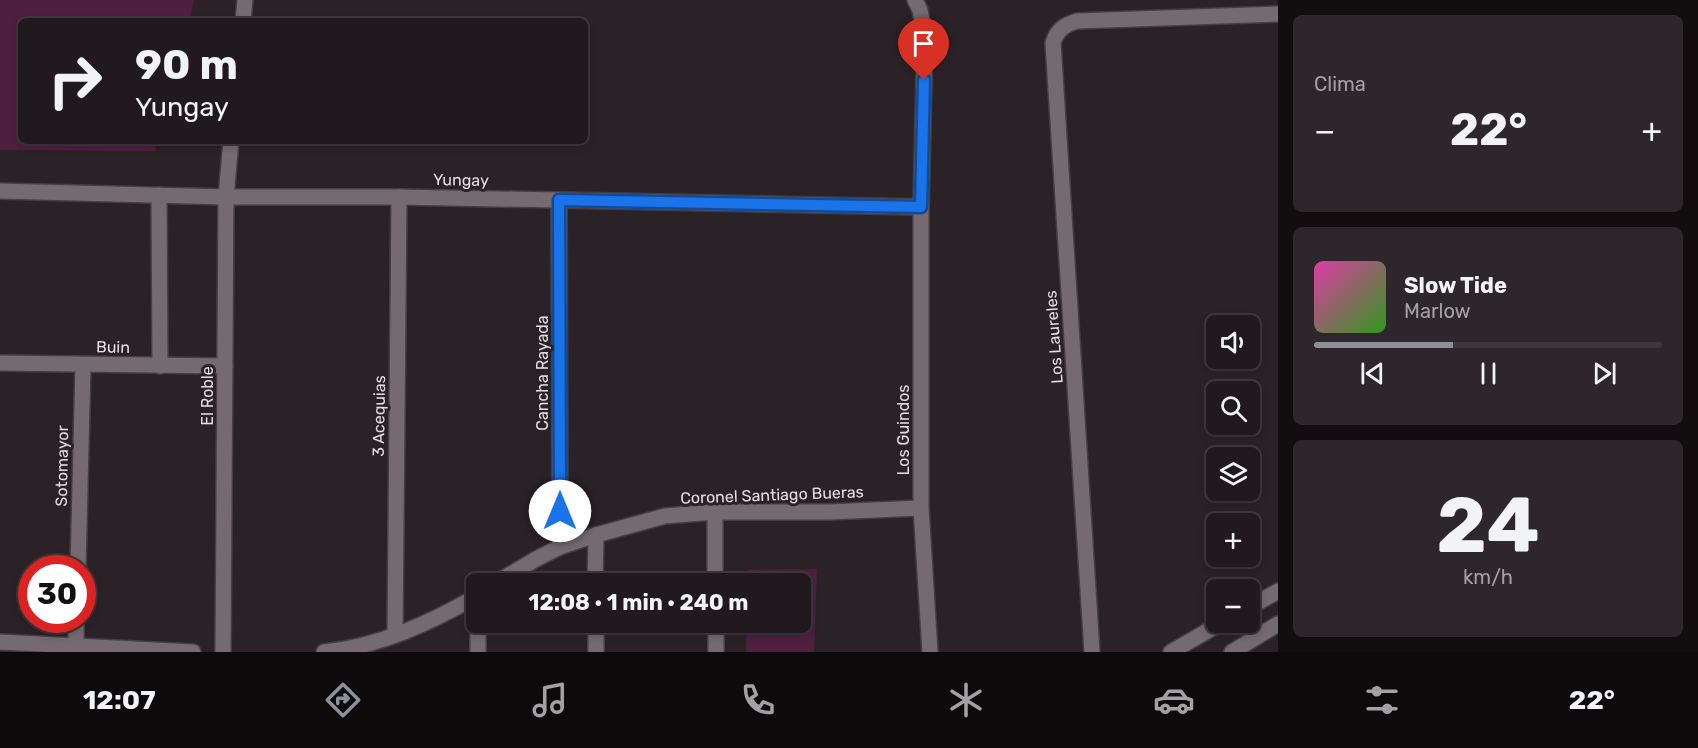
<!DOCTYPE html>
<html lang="es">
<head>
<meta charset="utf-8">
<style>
	body { margin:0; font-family:Rubik,sans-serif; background:#2d272b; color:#f1f3f6; height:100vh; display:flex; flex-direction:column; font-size:22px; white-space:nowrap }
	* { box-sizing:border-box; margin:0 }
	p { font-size:20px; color:#a2a1a4 }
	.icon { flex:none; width:33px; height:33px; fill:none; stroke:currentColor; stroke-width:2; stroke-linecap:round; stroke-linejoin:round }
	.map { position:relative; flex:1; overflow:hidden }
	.details { display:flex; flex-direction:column; gap:15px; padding:15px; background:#120e10; width:420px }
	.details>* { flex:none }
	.top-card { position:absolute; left:18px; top:18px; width:570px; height:126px; border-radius:9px; box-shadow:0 3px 9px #0003,0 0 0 2px #3d383c; background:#201a1e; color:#f1f3f6; overflow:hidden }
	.controls { position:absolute; left:1206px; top:315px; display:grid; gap:12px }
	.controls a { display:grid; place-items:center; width:54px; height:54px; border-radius:9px; background:#201a1e; box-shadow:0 3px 9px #0003,0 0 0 2px #3d383c; font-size:30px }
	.speed { position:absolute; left:18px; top:555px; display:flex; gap:12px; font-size:30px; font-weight:700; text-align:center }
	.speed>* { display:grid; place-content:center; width:78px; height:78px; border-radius:50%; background:#201a1e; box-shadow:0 3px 9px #0003,0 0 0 2px #3d383c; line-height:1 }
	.speed .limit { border:9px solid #d22; background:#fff; color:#111 }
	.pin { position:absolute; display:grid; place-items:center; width:51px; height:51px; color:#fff; margin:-62px -26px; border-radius:50% 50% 50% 0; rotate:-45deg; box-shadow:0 0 6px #0007 }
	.pin .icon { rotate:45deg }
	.me { position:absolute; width:66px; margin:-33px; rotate:0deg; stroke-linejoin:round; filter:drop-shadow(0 0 4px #0008) }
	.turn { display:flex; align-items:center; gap:21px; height:126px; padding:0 18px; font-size:27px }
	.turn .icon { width:78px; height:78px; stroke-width:2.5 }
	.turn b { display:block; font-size:42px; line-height:51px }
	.big { font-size:45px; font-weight:700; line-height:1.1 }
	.details .card { flex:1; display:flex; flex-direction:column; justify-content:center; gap:9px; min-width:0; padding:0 21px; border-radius:9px; background:#2d272b }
	.details .dial { align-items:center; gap:0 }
	.dial b { font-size:78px; line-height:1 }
	.song { display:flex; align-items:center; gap:18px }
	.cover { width:72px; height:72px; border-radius:9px; background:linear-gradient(135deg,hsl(320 70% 55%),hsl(110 70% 35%)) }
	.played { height:6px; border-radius:3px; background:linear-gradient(90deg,#8c9099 40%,#3d383c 40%) }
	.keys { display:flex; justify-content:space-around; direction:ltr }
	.heat { display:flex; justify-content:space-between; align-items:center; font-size:33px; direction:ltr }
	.trip { position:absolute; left:466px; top:573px; width:345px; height:60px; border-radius:9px; background:#201a1e; box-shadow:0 3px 9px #0003,0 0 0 2px #3d383c; font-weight:700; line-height:60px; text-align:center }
	.tab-bar { display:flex; height:96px; justify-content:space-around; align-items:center; background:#0d0a0c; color:#a2a1a4 }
	.tab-bar .icon { width:42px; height:42px }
	.tab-bar .selected { color:#8c9099 }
	.tab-bar b { font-size:27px; color:#f1f3f6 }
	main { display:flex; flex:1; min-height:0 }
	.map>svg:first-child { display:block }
	.green { fill:#4e1f3f }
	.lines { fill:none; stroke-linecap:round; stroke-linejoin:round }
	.minor-casing { stroke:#453e42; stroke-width:18 }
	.tertiary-casing { stroke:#453e42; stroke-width:18 }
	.minor { stroke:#746a70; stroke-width:15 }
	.tertiary { stroke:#746a70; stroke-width:15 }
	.route-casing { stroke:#114b97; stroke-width:15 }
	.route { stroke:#1a73e8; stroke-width:10 }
	.labels { text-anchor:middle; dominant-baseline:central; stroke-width:6; stroke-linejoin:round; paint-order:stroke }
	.street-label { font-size:16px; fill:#e3dde1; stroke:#2b2228 }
</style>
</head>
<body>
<main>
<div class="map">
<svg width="1278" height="652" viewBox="0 0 1278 652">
	<rect width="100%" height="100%" fill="#2b2228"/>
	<g class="green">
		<path d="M 0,0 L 194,0 L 189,21 L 21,21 L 21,141 L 157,141 L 155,151 L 0,150 Z"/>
		<path d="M 817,569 L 814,652 L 746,652 L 747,623 L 801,622 L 801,584 L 748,583 L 748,570 Z"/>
	</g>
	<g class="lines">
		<defs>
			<g id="minor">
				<path d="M 915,0 L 920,10 L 925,37 L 921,207 L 921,508 L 930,652"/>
				<path d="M 159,195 L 160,366"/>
				<path d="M 226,197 L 399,197 L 921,207"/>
				<path d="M 559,200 L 560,547"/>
				<path d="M 0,363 L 225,366"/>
				<path d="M 715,512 L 715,584"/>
				<path d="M 78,568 L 83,365"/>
				<path d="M 494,584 L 536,559 L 560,547 L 596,535 L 665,516 L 715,512 L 829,512 L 921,508"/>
				<path d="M 595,584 L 596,535"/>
				<path d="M 478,622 L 478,652"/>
				<path d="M 596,622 L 596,652"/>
				<path d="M 716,622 L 716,652"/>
				<path d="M 395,635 L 399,197"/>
				<path d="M 0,642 L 193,652"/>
				<path d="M 76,652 L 76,620"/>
				<path d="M 324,652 C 378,647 430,623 477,596"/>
				<path d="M 1092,652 L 1053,43 C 1057,30 1064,25 1077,21 L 1278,14"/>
			</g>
			<g id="tertiary">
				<path d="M 243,21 L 245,0"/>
				<path d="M 0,191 L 226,197"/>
				<path d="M 1250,607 L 1278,591"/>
				<path d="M 223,652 L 226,197 L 231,141"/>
				<path d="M 1171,652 L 1223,622"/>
				<path d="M 1232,652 L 1278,624"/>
			</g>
		</defs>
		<use href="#minor" class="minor-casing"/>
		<use href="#tertiary" class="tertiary-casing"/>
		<use href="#minor" class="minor"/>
		<use href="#tertiary" class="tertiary"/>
	</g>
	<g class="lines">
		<defs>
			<path id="route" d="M 560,511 L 559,200 L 921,207 L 924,80"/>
		</defs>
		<use href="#route" class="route-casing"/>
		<use href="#route" class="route"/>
	</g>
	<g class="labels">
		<g class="street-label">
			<text transform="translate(461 180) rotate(1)">Yungay</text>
			<text transform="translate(1054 337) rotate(-94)">Los Laureles</text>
			<text transform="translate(113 347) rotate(1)">Buin</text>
			<text transform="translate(542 373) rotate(-90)">Cancha Rayada</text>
			<text transform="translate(207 396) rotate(-90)">El Roble</text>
			<text transform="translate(379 416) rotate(-89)">3 Acequias</text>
			<text transform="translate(903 430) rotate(-90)">Los Guindos</text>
			<text transform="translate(62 466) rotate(-89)">Sotomayor</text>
			<text transform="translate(772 495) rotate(-2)">Coronel Santiago Bueras</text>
		</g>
	</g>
</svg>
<div class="controls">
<a><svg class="icon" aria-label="sound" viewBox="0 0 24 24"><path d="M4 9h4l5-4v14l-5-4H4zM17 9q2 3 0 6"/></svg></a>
<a><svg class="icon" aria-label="search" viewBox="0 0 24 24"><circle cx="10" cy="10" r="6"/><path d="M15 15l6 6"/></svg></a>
<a><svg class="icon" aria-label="layers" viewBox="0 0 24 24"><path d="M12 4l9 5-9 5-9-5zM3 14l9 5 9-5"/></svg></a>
<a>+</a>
<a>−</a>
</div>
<div class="speed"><div class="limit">30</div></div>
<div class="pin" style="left:924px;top:80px;background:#d93025"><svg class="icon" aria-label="arrive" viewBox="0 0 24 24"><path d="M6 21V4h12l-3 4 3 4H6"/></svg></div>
<svg class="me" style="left:560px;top:511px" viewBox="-20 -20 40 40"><circle r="19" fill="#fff"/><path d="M0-13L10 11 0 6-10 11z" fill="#1a73e8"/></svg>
<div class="trip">12:08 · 1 min · 240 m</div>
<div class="top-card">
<div class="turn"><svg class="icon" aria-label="right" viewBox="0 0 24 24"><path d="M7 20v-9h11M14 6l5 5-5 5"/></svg><div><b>90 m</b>Yungay</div></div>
</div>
</div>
<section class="details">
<div class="card"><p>Clima</p>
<div class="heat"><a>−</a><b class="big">22°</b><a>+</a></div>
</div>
<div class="card">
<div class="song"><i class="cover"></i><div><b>Slow Tide</b><p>Marlow</p></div></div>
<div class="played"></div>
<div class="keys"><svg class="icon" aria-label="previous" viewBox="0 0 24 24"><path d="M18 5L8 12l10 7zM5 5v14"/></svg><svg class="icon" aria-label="pause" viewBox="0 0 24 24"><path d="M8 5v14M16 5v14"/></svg><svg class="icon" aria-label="next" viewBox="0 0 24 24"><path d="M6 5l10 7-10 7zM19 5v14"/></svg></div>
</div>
<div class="card dial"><b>24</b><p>km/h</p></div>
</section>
</main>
<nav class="tab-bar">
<b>12:07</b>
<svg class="icon selected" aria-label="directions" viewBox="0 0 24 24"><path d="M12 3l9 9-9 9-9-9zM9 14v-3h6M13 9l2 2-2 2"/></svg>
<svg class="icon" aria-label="music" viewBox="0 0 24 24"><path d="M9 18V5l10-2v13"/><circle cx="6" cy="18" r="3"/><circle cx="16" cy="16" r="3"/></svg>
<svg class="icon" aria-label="phone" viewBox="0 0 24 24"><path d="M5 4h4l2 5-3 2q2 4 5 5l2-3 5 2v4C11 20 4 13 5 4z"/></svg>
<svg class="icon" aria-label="climate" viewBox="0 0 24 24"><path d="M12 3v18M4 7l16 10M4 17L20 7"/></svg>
<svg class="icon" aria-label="car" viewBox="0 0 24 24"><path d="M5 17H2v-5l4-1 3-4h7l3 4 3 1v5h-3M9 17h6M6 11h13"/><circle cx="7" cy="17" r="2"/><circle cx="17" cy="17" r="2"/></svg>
<svg class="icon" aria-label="filters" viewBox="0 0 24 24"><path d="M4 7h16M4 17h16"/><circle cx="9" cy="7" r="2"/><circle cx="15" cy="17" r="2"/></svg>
<b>22°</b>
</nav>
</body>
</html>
